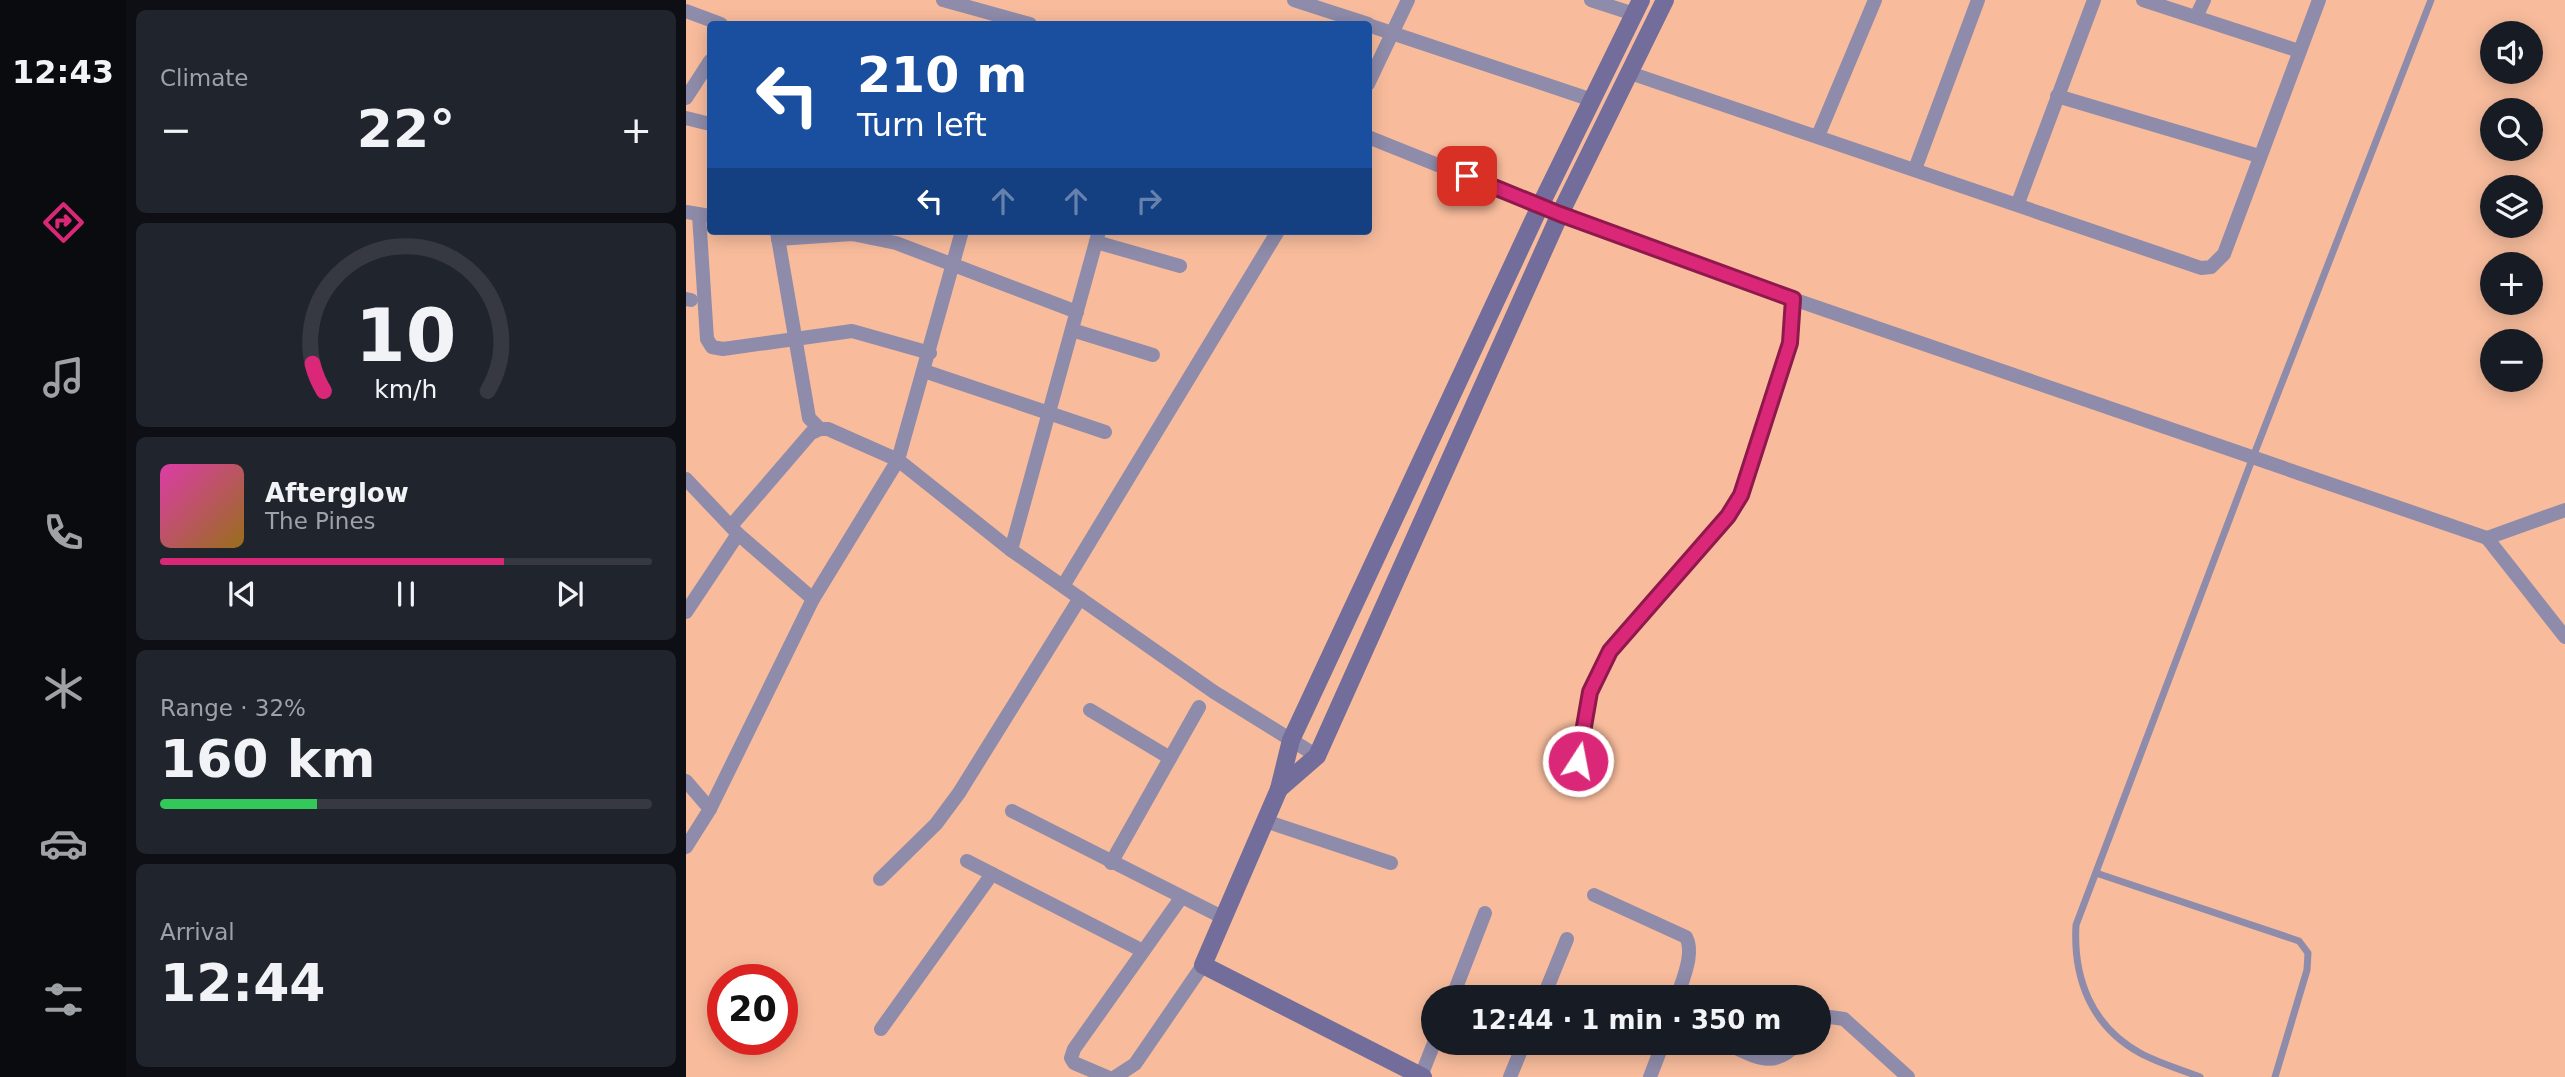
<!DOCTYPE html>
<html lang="en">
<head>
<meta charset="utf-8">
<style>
	body { margin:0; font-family:"DejaVu Sans",sans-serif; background:#20242c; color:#f1f3f6; height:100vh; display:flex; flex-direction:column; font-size:26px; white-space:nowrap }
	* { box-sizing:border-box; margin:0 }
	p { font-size:23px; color:#9ea1a6 }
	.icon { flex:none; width:38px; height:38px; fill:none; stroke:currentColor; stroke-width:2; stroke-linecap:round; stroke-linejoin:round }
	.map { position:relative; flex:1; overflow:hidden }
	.drawer { display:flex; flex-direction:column; gap:10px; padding:10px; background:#0d0f14; width:560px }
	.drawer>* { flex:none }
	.banner { position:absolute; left:21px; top:21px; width:665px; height:214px; border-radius:7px; box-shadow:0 4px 18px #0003; background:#1a4fa0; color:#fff; overflow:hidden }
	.buttons { position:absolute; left:1794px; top:21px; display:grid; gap:14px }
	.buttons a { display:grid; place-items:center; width:63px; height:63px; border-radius:50%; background:#171b24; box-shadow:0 4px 18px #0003; font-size:35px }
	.speed { position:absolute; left:21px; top:964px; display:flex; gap:14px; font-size:35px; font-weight:700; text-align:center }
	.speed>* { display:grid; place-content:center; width:91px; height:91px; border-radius:50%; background:#171b24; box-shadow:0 4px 18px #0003; line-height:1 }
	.speed .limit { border:10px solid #d22; background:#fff; color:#111 }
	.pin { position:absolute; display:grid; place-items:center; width:60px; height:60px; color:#fff; margin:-30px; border-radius:14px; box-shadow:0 4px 10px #0006 }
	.me { position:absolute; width:77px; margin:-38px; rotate:11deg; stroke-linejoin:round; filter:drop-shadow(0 0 5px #0008) }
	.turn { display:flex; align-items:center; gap:24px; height:147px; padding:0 35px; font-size:32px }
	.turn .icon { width:91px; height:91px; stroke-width:2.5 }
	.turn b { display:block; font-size:49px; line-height:60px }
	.lanes { display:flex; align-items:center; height:66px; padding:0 35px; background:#0003; justify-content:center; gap:35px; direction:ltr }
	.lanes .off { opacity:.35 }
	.big { font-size:52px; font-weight:800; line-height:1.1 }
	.drawer .tile { flex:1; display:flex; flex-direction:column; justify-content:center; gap:10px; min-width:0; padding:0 24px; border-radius:10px; background:#20242c }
	.drawer .dial { align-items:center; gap:0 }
	.dial svg { height:182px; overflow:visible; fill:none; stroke:#363941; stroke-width:7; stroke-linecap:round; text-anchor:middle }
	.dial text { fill:#f1f3f6; stroke:none }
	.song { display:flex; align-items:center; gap:21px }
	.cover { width:84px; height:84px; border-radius:10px; background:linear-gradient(135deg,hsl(320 70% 55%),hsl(40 70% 35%)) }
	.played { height:7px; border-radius:4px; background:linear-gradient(90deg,#db2777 70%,#363941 70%) }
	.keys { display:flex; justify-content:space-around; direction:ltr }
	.heat { display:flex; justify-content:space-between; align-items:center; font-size:38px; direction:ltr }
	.charge { height:10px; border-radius:5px; background:linear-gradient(90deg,#34c759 32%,#363941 0) }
	.trip { position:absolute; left:735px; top:985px; width:410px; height:70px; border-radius:35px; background:#171b24; box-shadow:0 4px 18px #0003; font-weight:800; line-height:70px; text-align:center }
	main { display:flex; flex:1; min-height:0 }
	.dock { display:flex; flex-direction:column; width:126px; justify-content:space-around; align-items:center; background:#090b0e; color:#9ea1a6 }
	.dock .icon { width:49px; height:49px }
	.dock .selected { color:#db2777 }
	.dock b { font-size:32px; color:#f1f3f6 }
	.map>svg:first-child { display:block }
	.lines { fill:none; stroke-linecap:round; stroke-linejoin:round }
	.lane { stroke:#8f8cab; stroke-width:7 }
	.street { stroke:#8f8cab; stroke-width:14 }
	.secondary { stroke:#726d9a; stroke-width:18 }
	.route-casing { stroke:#8e194d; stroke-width:18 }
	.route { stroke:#db2777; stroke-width:12 }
</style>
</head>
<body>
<main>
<nav class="dock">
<b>12:43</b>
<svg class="icon selected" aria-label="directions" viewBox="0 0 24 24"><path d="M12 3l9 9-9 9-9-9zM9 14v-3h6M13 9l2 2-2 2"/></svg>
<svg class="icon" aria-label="music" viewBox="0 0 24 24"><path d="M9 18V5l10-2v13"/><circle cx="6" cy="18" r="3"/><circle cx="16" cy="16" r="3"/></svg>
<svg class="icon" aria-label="phone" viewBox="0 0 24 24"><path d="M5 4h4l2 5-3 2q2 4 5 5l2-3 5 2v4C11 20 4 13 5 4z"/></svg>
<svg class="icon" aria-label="climate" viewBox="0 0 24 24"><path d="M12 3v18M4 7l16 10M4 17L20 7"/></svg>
<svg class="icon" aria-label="car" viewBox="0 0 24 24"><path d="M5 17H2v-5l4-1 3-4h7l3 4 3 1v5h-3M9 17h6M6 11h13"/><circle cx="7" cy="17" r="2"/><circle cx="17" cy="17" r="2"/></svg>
<svg class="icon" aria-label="filters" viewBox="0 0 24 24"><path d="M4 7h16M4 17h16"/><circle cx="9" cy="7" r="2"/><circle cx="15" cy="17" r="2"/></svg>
</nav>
<section class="drawer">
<div class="tile"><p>Climate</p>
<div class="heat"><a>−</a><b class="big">22°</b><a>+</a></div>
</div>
<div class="tile dial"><svg viewBox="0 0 100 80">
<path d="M14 69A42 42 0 1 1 86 69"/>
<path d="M14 69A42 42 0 0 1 9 57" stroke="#db2777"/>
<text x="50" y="56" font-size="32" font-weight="700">10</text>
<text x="50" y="72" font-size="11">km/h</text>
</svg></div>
<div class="tile">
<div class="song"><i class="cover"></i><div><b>Afterglow</b><p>The Pines</p></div></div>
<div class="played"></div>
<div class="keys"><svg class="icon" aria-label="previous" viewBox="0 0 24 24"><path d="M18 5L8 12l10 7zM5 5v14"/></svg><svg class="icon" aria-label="pause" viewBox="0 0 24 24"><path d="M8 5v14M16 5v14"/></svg><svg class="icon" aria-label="next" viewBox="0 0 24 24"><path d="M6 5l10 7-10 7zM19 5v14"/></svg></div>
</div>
<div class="tile"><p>Range · 32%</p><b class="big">160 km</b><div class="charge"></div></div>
<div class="tile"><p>Arrival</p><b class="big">12:44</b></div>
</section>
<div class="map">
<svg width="1879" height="1077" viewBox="0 0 1879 1077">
	<rect width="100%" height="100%" fill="#f8bc9c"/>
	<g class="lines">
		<g class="lane">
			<path d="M 892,761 L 904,692 L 924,651 L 1042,516 L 1055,495 L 1103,343 L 1107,299"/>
			<path d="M 1410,873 L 1613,941 L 1622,953 L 1621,970 L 1589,1077"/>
			<path d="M 1514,1077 C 1494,1069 1472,1063 1454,1053 C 1405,1026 1387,978 1390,925 L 1567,457 L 1745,0"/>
		</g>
		<g class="street">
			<path d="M 257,0 L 344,24"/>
			<path d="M 608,0 L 682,24"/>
			<path d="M 905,0 L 948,14"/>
			<path d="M 1457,0 L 1613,51"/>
			<path d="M 0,11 L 35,24"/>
			<path d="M 1510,17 L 1518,0"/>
			<path d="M 682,25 L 906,100"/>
			<path d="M 944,73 L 1515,268 L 1525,267 L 1538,254 L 1633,0"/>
			<path d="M 682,84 L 722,0"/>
			<path d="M 1371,96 L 1573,156"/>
			<path d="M 0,98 L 24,61"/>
			<path d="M 0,118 L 24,124"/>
			<path d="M 1132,136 L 1189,0"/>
			<path d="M 682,137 L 874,214 L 1107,299 L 1801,538"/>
			<path d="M 1229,169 L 1292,0"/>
			<path d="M 1332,203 L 1408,0"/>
			<path d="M 0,212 L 24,216"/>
			<path d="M 13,215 L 21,339 L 26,347 L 37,349 L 166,331 L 244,353"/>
			<path d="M 91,232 L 123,418 L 134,429"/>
			<path d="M 92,239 L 166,234 L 210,243 L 391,312"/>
			<path d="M 410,242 L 494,266"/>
			<path d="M 0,299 L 5,300"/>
			<path d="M 386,330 L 467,355"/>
			<path d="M 238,371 L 419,432"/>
			<path d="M 0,479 L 52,534 L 127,599"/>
			<path d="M 1879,510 L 1801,538 L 1879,637"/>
			<path d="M 45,526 L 125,433 L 134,429 L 142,429 L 212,460 L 325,550 L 413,231"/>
			<path d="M 325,550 L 528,692 L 631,756"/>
			<path d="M 377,586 L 592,231"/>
			<path d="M 0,612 L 52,534"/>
			<path d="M 404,710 L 484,758"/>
			<path d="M 0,781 L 24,809 L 0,847"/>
			<path d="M 24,809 L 127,599 L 212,460 L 276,231"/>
			<path d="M 326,811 L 538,918"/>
			<path d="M 579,821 L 705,863"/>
			<path d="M 281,861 L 457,951"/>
			<path d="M 425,863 L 513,707"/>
			<path d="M 194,879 L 250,824 L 273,793 L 394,598"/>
			<path d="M 908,895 L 1000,937 C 1009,954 996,980 991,998"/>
			<path d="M 766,998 L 799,913"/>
			<path d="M 857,998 L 881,939"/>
			<path d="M 1132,1022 L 1144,1017 L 1158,1019 L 1222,1077"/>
			<path d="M 195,1029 L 306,874"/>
			<path d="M 1039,1043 C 1069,1056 1086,1071 1112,1043"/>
			<path d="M 735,1076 L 748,1043"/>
			<path d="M 421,1077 L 388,1063 L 385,1058 L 388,1049 L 495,898"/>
			<path d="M 429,1077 L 449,1064 L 517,965"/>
			<path d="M 824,1077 L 838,1043"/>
			<path d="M 964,1077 L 977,1043"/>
		</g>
		<g class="secondary">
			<path d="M 593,789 L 631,756 L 874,214 L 979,0"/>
			<path d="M 737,1077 L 517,965 L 593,789 L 605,740 L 855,204 L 955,0"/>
		</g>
	</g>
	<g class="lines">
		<defs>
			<path id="route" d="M 781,176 L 874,214 L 1107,299 L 1104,343 L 1055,495 L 1042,516 L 924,651 L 904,692 L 892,761"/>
		</defs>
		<use href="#route" class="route-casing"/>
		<use href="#route" class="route"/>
	</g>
</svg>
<div class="buttons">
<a><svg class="icon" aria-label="sound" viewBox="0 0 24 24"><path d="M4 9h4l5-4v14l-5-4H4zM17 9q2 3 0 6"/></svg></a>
<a><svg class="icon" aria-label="search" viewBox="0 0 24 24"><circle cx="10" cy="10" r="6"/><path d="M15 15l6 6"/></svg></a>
<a><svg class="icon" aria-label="layers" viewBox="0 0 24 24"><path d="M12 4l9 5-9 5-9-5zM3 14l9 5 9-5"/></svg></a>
<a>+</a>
<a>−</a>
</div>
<div class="speed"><div class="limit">20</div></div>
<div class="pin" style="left:781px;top:176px;background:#d93025"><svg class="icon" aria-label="arrive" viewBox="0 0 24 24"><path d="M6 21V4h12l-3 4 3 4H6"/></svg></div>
<svg class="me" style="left:892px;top:761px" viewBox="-20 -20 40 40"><circle r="17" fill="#db2777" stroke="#fff" stroke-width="3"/><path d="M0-11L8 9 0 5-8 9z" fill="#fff"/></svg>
<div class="trip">12:44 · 1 min · 350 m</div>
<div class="banner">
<div class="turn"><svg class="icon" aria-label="left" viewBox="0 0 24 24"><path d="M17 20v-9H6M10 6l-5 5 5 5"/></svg><div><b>210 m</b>Turn left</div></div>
<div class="lanes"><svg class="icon" aria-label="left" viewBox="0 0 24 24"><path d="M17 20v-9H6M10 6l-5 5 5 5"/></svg><svg class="icon off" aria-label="ahead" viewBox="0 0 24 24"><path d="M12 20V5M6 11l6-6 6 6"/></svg><svg class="icon off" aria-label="ahead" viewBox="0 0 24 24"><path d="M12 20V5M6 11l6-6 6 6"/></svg><svg class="icon off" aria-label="right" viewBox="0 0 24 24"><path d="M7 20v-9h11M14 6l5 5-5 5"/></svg></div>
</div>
</div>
</main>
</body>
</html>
